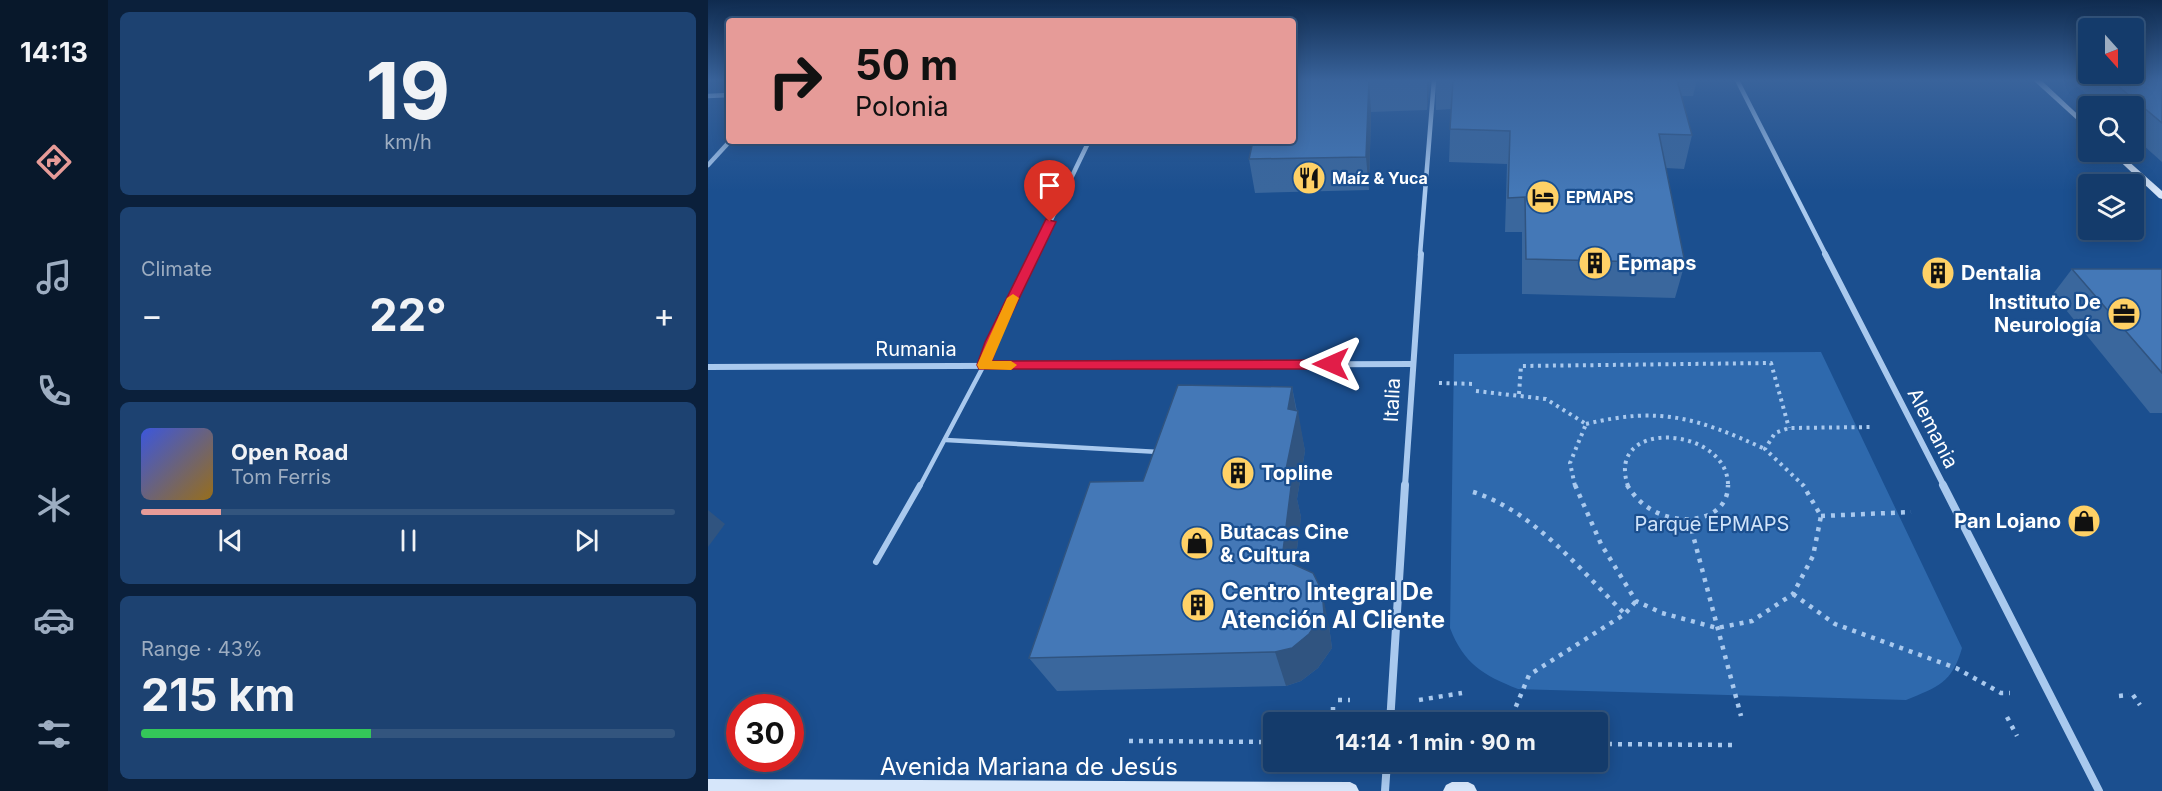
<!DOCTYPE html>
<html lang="en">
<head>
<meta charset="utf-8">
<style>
	body { margin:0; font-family:Inter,sans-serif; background:#1d4271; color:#f1f3f6; height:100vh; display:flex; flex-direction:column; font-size:22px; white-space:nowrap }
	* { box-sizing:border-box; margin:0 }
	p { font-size:20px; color:#9dadc1 }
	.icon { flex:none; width:33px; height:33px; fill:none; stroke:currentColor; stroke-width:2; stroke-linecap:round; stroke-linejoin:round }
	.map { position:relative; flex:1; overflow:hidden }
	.panel { display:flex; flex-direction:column; gap:12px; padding:12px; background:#0b203b; width:600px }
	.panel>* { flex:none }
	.top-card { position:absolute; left:18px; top:18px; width:570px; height:126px; border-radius:6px; box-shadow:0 3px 15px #0003,0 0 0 2px #33557e; background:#e69b98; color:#111; overflow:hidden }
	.needle { width:39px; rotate:159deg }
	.controls { position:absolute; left:1370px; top:18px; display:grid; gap:12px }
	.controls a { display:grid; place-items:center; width:66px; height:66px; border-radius:6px; background:#143b6b; box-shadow:0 3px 15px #0003,0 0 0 2px #33557e; font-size:30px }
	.speed { position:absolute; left:18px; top:694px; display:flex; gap:12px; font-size:30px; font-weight:700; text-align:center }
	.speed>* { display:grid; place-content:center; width:78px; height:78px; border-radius:50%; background:#143b6b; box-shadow:0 3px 15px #0003,0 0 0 2px #33557e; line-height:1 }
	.speed .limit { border:9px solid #d22; background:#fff; color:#111 }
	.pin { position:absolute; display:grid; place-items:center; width:51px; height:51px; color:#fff; margin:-62px -26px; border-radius:50% 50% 50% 0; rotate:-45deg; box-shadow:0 0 6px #0007 }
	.pin .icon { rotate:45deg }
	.me { position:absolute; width:66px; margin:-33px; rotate:270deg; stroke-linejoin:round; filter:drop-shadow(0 0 4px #0008) }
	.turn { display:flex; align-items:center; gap:21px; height:126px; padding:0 30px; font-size:27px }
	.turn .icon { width:78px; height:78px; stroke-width:2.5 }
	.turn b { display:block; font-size:42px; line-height:51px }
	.big { font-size:45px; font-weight:700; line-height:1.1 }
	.panel .widget { flex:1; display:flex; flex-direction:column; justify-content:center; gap:9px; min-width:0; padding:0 21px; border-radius:9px; background:#1d4271 }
	.panel .dial { align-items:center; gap:0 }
	.dial b { font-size:78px; line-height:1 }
	.song { display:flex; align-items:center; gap:18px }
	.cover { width:72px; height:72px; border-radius:9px; background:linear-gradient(135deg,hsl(230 70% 55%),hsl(40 70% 35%)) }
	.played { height:6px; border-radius:3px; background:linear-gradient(90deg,#e69b98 15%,#33557e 15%) }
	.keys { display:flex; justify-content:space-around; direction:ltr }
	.heat { display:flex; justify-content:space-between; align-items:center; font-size:33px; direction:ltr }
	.charge { height:9px; border-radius:4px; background:linear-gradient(90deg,#34c759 43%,#33557e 0) }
	.trip { position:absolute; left:555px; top:712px; width:345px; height:60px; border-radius:6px; background:#143b6b; box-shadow:0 3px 15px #0003,0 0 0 2px #33557e; font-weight:700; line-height:60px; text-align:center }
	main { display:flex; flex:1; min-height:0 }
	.tab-bar { display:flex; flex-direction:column; width:108px; justify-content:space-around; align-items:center; background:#08182b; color:#9dadc1 }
	.tab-bar .icon { width:42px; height:42px }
	.tab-bar .selected { color:#e69b98 }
	.tab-bar b { font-size:27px; color:#f1f3f6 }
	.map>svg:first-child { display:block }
	.green { fill:#2e69ad }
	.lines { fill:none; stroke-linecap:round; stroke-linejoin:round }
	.path-far1 { stroke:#a9c9ee; stroke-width:4; stroke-dasharray:3 4.5; stroke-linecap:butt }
	.path { stroke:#a9c9ee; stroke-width:4.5; stroke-dasharray:4 6; stroke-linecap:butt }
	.lane-far1 { stroke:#a9c9ee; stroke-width:4.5 }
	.lane { stroke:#a9c9ee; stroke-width:6 }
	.street-far2 { stroke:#a9c9ee; stroke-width:4.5 }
	.street-far1 { stroke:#a9c9ee; stroke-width:6 }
	.street { stroke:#a9c9ee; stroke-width:8 }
	.secondary { fill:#d6e6fa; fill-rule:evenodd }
	.wall { fill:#3a679d }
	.shaded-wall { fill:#305480 }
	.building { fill:#4478b7; stroke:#305480; stroke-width:1.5 }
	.route { fill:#e11d48; stroke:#92132f; stroke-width:1.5 }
	.slow { fill:#f59e0b }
	.labels { text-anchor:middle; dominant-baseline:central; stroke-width:4.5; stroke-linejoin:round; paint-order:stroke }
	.far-poi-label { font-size:16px; font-weight:bold; fill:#fff; stroke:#1b4f8f; text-anchor:start }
	.poi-label { font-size:20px; font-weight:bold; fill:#fff; stroke:#1b4f8f; text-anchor:start }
	.street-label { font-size:20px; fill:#fff; stroke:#1b4f8f }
	.park-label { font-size:20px; fill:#cfe3fa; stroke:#1b4f8f }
	.near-poi-label { font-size:24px; font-weight:bold; fill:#fff; stroke:#1b4f8f; text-anchor:start }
	.near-street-label { font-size:24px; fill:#fff; stroke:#1b4f8f }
</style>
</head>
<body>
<main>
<nav class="tab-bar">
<b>14:13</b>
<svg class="icon selected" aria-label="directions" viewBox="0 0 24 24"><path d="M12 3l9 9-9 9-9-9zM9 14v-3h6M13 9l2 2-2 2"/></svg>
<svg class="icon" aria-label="music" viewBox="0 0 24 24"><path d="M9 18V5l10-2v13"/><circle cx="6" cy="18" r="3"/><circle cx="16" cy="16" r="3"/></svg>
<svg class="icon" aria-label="phone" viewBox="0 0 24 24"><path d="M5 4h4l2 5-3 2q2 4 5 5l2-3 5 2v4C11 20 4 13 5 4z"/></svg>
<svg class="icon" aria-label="climate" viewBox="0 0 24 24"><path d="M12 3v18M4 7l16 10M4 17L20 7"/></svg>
<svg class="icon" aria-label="car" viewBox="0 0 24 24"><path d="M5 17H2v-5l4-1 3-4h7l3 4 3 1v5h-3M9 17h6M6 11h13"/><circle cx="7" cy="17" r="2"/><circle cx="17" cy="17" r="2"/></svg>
<svg class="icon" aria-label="filters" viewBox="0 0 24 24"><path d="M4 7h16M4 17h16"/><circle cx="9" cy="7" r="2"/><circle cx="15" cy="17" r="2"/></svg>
</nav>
<section class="panel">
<div class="widget dial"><b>19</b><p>km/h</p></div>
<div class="widget"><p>Climate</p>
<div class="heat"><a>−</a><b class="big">22°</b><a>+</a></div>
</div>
<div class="widget">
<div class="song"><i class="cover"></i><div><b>Open Road</b><p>Tom Ferris</p></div></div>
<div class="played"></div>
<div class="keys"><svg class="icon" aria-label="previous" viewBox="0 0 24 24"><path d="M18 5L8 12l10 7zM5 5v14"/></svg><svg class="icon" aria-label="pause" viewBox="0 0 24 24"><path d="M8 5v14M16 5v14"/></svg><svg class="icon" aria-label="next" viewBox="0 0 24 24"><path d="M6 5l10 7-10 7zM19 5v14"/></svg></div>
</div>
<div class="widget"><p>Range · 43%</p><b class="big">215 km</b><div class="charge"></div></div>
</section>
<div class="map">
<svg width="1454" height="791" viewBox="0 0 1454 791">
	<rect width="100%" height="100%" fill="#1b4f8f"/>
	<path class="green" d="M 1113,352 L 1254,648 C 1244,683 1230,687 1198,700 L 810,689 C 775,675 756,664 742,628 L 746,354 Z"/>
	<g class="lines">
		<g class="path-far1">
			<path d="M 731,383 L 768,384"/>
			<path d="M 768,391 L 838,399 L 878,424 L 862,463 L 867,486"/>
			<path d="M 811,394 L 813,366 L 1063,363 L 1081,428"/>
			<path d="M 878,424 C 953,406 989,418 1057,449"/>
			<path d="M 920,486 C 896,417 1021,426 1020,486"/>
			<path d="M 1096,486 L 1057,449 L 1067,433 L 1081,428 L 1166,427"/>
		</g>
		<g class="path">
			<path d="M 867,485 L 893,544 L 928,601 L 954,613 L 1009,628 L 1044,621 L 1085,594 L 1105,556 L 1113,516 L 1095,485"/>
			<path d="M 919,485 C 926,496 934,505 946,511 C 972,526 1020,522 1020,485"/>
			<path d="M 765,492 C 826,511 873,571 917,614"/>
			<path d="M 1113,516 L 1203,512"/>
			<path d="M 981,520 L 1033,716"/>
			<path d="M 1085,594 L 1127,624 L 1248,668 L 1293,693 L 1302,693"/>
			<path d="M 1425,695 L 1432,705"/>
			<path d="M 1411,696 L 1421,695"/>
			<path d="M 630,700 L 642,700"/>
			<path d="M 711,700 L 754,693"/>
			<path d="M 625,707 L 625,719"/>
			<path d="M 804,716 L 821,675 L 917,614 L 928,601"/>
			<path d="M 1299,717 L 1309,736"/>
			<path d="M 752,723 L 755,714"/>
			<path d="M 421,741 L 566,742"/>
			<path d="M 890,744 L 1024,745"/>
		</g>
		<g class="lane-far1">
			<path d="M 238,440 L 451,452"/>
			<path d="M 212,486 L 276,365"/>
		</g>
		<path class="lane" d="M 168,562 L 212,485"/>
		<g class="street-far2">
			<path d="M 1029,80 L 1118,255"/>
			<path d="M 0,96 L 21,95"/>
			<path d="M 0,165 L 22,141"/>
			<path d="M 326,255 L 381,141"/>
			<path d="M 712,255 L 726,80"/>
		</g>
		<g class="street-far1">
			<path d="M 1117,254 L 1236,486"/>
			<path d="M 276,365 L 284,342 L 327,254"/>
			<path d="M 0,367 L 704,364"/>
			<path d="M 697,486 L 713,254"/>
		</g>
		<g class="street">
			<path d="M 1235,485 L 1391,791"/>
			<path d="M 682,723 L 697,485"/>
			<path d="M 677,791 L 679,762"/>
		</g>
		<g class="secondary">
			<path d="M 1325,80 L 1333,80 L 1380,124 L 1380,130 Z"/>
			<path d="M 1402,152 L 1410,152 L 1454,191 L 1454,199 L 1451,198 Z"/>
			<path d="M 0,779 L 642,782 L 648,785 L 651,791 L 0,791 Z"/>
			<path d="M 744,782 L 760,782 L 766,785 L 769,791 L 735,791 L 738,785 Z"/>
		</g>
	</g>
	<g class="wall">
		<path d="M 585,80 L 722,80 L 719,110 L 663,112 L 661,190 L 547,193 L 541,159 Z"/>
		<path d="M 728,80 L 989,80 L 985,96 L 974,96 L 984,135 L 976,169 L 958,168 L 977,263 L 967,298 L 814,294 L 814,232 L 797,232 L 799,164 L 741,162 L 743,109 L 728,110 Z"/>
		<path d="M 1362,80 L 1454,80 L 1454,162 L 1425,136 L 1425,106 L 1392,106 Z"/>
		<path d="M 1364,269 L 1454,269 L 1454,413 L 1442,413 L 1345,294 Z"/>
		<path d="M 584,387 L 597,451 L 589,499 L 593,517 L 587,565 L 621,626 L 624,648 L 610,668 L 593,681 L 578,686 L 349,691 L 321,658 L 435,481 Z"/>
	</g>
	<g class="shaded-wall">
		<path d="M 661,80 L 663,112 L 661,190 L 658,157 Z"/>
		<path d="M 719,80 L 722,80 L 719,110 Z"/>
		<path d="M 584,387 L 589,415 L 590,411 L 597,451 L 589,499 L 593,517 L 583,596 L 574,559 L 580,409 Z"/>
		<path d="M 0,510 L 17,524 L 0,547 Z"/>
		<path d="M 614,591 L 621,626 L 624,648 L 610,668 L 593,681 L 578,686 L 567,652 Z"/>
	</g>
	<g class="building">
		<path d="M 585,80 L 661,80 L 658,157 L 541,159 L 545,141 L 585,141 Z"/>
		<path d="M 745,80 L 969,80 L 984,135 L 951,134 L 977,263 L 818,259 L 817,197 L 800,198 L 802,131 L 742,129 Z"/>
		<path d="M 1403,80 L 1454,80 L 1454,123 Z"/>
		<path d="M 1364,269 L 1454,269 L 1454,373 Z"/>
		<path d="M 470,385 L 584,387 L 580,409 L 590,411 L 576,479 L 584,479 L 574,559 L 605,573 L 614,591 L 616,613 L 601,634 L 584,648 L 567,652 L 321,658 L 382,482 L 435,481 Z"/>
	</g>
	<linearGradient id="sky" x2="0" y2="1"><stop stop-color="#0f2b4f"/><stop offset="0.42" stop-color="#39639b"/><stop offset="1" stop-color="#39639b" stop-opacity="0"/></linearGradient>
	<rect width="1454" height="191" fill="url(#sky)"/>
	<path class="route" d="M 338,219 L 348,222 L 290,342 L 284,361 L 623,360 L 629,364 L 623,369 L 271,369 L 269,365 L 277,342 Z"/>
	<path class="slow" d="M 305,294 L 311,298 L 284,361 L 303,361 L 309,365 L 303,370 L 271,369 L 269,365 L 299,298 Z"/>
	<defs>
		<symbol id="restaurant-disc" viewBox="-11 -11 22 22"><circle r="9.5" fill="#ffd166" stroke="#1b4f8f"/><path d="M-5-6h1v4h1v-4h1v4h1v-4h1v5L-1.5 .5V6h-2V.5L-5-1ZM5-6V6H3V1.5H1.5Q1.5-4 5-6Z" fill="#111"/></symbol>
		<symbol id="hotel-disc" viewBox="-11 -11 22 22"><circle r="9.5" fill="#ffd166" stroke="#1b4f8f"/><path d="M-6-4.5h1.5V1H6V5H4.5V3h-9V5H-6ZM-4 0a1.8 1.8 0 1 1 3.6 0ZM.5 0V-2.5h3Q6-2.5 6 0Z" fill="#111"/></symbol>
		<symbol id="building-disc" viewBox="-11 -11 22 22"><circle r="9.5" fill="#ffd166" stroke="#1b4f8f"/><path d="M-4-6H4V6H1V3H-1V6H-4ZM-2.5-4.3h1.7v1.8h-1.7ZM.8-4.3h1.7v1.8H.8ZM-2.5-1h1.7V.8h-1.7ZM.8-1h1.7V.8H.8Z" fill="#111"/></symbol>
		<symbol id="office-disc" viewBox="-11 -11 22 22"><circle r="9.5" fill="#ffd166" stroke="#1b4f8f"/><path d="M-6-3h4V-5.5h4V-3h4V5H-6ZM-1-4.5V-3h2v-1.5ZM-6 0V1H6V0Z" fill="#111"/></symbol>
		<symbol id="shop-disc" viewBox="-11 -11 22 22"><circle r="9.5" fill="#ffd166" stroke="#1b4f8f"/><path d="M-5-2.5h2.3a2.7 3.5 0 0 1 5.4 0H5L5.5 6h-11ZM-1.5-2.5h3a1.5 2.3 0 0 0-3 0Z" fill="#111"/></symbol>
	</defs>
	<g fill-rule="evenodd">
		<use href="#restaurant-disc" x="582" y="159" width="38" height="38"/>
		<use href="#hotel-disc" x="816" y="178" width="38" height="38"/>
		<use href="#building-disc" x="868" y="244" width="38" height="38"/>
		<use href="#building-disc" x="1211" y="254" width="38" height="38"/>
		<use href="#office-disc" x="1397" y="295" width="38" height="38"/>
		<use href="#building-disc" x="511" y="454" width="38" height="38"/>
		<use href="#shop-disc" x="1357" y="502" width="38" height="38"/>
		<use href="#shop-disc" x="470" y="524" width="38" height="38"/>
		<use href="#building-disc" x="471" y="586" width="38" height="38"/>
	</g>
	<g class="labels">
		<g class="far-poi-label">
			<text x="624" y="178">Maíz &amp; Yuca</text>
			<text x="858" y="197">EPMAPS</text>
		</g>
		<g class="poi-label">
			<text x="910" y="263">Epmaps</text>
			<text x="1253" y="273">Dentalia</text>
			<text x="1393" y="302" text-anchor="end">Instituto De<tspan x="1393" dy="23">Neurología</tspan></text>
			<text x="553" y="473">Topline</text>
			<text x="1353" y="521" text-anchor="end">Pan Lojano</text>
			<text x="512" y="532">Butacas Cine<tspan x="512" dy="23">&amp; Cultura</tspan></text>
		</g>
		<g class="street-label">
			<text x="208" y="349">Rumania</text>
			<text transform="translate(684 400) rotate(-87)">Italia</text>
			<text transform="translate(1225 428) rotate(63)">Alemania</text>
		</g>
		<g class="park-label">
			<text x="1004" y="524">Parque EPMAPS</text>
		</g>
		<g class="near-poi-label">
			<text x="513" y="591">Centro Integral De<tspan x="513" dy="28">Atención Al Cliente</tspan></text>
		</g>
		<g class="near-street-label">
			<text x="321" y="766">Avenida Mariana de Jesús</text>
		</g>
	</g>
</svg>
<div class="controls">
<a><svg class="needle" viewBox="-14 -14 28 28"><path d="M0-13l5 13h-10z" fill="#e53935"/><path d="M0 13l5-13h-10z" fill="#9dadc1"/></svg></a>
<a><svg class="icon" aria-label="search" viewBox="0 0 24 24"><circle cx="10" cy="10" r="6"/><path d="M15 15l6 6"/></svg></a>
<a><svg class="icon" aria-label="layers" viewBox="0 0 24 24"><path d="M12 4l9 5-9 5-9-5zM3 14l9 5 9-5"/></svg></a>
</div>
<div class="speed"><div class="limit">30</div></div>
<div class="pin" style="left:342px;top:222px;background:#d93025"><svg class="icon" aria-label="arrive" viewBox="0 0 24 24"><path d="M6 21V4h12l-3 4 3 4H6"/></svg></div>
<svg class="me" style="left:623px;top:364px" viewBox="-20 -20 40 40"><path d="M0-17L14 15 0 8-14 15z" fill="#e11d48" stroke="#fff" stroke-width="4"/></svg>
<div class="trip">14:14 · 1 min · 90 m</div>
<div class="top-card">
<div class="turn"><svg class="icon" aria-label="right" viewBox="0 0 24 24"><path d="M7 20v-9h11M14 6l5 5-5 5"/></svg><div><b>50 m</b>Polonia</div></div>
</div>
</div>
</main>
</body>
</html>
